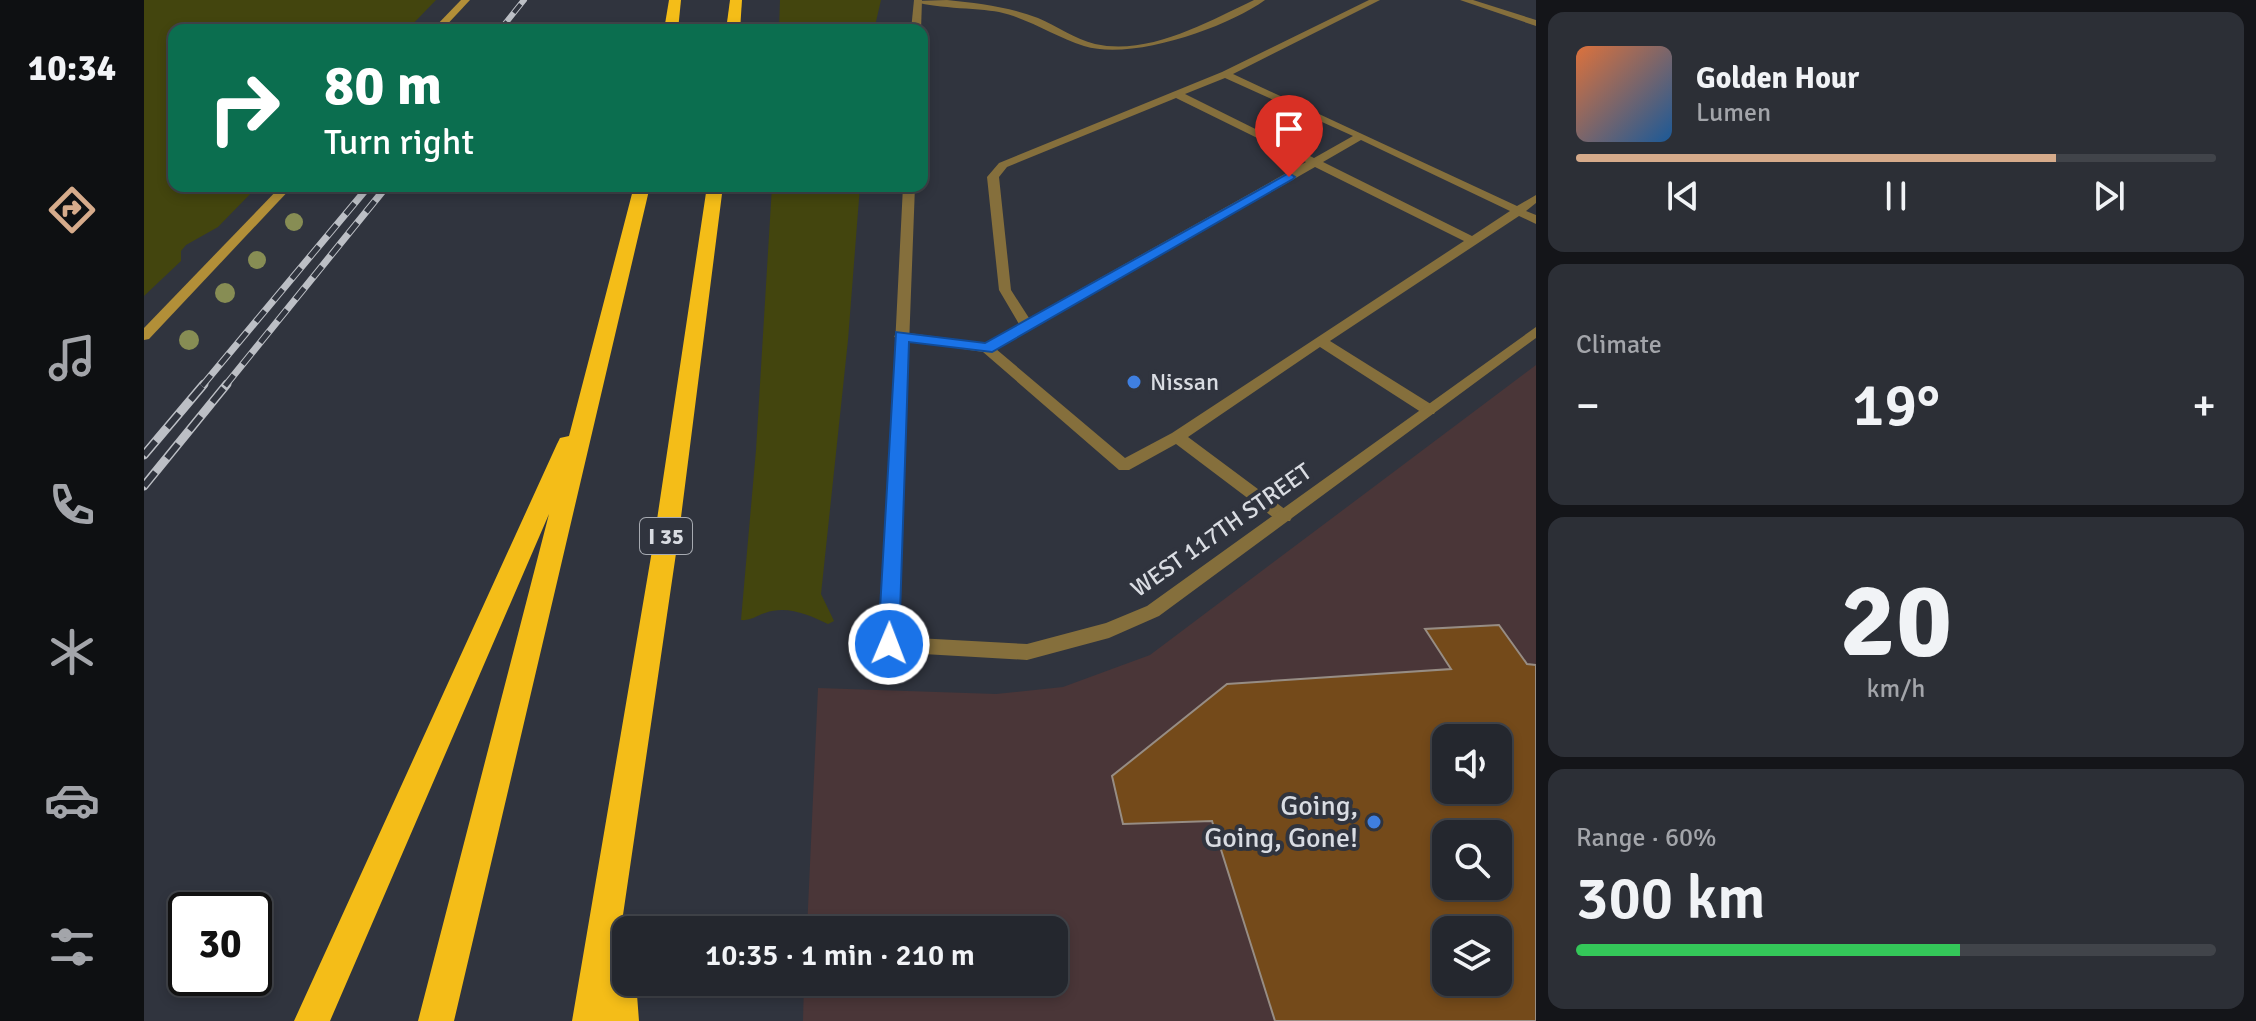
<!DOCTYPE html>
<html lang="en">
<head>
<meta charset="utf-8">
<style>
	body { margin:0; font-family:Signika,sans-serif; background:#2c2f36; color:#f1f3f6; height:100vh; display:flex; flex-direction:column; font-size:30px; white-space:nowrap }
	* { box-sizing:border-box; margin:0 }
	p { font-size:26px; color:#a3a5aa }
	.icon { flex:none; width:44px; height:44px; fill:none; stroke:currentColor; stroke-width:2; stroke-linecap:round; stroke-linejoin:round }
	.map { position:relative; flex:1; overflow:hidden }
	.drawer { display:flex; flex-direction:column; gap:12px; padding:12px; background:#141519; width:720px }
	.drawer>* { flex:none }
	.hud { position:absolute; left:24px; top:24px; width:760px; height:168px; border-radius:16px; box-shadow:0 4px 12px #0003,0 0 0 2px #41444a; background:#0b6e4f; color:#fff; overflow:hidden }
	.buttons { position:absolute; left:1288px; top:724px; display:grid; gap:16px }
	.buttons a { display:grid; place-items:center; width:80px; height:80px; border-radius:16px; background:#24272e; box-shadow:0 4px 12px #0003,0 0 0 2px #41444a; font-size:40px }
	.speed { position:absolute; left:24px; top:892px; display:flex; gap:16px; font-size:40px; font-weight:700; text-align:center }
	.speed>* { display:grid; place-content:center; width:104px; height:104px; border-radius:50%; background:#24272e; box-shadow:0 4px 12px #0003,0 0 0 2px #41444a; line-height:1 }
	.speed .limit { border:4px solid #111; border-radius:12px; background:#fff; color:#111 }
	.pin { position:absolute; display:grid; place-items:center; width:68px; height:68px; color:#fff; margin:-82px -34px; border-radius:50% 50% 50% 0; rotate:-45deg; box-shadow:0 0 8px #0007 }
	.pin .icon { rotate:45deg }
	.me { position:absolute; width:88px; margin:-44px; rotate:1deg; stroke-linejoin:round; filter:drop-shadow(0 0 6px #0008) }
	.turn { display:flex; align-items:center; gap:28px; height:168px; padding:0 24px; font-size:36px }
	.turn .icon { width:104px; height:104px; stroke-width:2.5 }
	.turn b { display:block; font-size:56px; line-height:68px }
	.big { font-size:60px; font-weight:600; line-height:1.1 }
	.drawer .widget { flex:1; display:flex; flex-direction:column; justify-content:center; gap:12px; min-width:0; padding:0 28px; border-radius:16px; background:#2c2f36 }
	.drawer .dial { align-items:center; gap:0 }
	.dial b { font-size:104px; line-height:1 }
	.song { display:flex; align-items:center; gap:24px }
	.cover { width:96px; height:96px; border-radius:12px; background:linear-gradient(135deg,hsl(20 70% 55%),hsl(210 70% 35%)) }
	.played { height:8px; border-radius:4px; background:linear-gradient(90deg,#d6ab8b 75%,#41444a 75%) }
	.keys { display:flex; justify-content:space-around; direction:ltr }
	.heat { display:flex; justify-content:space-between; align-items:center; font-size:44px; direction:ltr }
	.charge { height:12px; border-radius:6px; background:linear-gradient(90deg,#34c759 60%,#41444a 0) }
	.trip { position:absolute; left:468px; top:916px; width:456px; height:80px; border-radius:16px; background:#24272e; box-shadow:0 4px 12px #0003,0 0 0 2px #41444a; font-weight:600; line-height:80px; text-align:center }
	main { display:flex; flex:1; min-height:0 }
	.dock { display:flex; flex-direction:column; width:144px; justify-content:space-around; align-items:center; background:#0e1012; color:#a3a5aa }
	.dock .icon { width:56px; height:56px }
	.dock .active { color:#d6ab8b }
	.dock b { font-size:36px; color:#f1f3f6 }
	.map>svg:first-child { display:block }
	.commercial { fill:#4a3638; fill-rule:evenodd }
	.green { fill:#43450e }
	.building { fill:#744a1a; stroke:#978d84; stroke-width:2; fill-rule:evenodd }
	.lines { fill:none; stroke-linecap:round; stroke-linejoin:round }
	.service { fill:#856f3c; fill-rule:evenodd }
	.minor { fill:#856f3c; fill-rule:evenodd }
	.secondary { fill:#b28f38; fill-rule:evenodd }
	.motorway { fill:#f4bd18; fill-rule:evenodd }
	.rail-far2-casing { stroke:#bcbfc5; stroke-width:6 }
	.rail-far1-casing { stroke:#bcbfc5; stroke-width:7 }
	.rail-casing { stroke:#bcbfc5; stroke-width:9 }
	.rail-far2 { stroke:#30343e; stroke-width:4; stroke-dasharray:11; stroke-linecap:butt }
	.rail-far1 { stroke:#30343e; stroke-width:5; stroke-dasharray:14; stroke-linecap:butt }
	.rail { stroke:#30343e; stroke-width:6; stroke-dasharray:18; stroke-linecap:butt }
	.tree { fill:#878d54 }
	.route { fill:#1a73e8; stroke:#114b97; stroke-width:2 }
	.shop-dot { fill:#3f7fe0; stroke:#30343e; stroke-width:3 }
	.labels { text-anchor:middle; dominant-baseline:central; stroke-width:8; stroke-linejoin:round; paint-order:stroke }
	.shield { fill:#30343e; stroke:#a6aab1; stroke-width:2 }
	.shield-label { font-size:22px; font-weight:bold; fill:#d9dce2 }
	.poi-label { font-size:24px; fill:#d9dce2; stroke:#30343e; text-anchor:start }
	.street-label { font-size:24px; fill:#d9dce2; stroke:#30343e }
	.near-poi-label { font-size:28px; fill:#d9dce2; stroke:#30343e; text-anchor:end }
</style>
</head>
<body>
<main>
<nav class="dock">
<b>10:34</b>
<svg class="icon active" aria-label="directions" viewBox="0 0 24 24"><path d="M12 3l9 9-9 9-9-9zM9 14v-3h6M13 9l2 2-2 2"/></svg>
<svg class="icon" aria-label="music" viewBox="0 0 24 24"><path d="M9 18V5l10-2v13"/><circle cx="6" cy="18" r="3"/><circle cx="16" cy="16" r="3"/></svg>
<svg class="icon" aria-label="phone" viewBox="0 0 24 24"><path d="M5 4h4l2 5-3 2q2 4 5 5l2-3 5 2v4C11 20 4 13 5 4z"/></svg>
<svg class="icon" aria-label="climate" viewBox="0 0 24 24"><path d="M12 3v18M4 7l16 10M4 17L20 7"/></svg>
<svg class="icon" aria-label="car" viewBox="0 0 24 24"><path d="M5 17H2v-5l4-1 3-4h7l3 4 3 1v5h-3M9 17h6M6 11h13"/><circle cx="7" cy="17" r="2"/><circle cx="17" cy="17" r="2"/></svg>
<svg class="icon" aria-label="filters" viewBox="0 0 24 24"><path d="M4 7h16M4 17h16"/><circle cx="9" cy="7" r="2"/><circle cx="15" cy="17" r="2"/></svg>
</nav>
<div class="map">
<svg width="1392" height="1021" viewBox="0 0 1392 1021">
	<rect width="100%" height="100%" fill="#30343e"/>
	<path class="commercial" d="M 1392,365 L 1392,1021 L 659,1021 L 660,982 L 910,982 L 910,930 L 663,930 L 674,688 L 852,694 L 919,687 L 1006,655 ZM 1302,738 L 1354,738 L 1354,790 L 1302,790 ZM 1302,834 L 1354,834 L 1354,886 L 1302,886 ZM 1302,930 L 1354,930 L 1354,982 L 1302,982 Z"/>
	<g class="green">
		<path d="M 0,0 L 292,0 L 263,30 L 30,30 L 30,186 L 114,186 L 74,227 L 42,245 L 37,251 L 37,261 L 0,296 Z"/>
		<path d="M 636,0 L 737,0 L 730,30 L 635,30 Z"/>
		<path d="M 628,186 L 716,186 L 704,340 L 677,594 L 690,621 L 684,624 C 665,615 643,605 621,613 C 612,616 607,621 597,620 L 612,450 Z"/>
	</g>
	<path class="building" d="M 1355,625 L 1383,664 L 1392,665 L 1392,1021 L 1131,1021 L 1068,821 L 979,824 L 968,776 L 1083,684 L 1307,669 L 1281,629 ZM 1302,738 L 1354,738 L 1354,790 L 1302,790 ZM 1302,834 L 1354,834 L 1354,886 L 1302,886 ZM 1302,930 L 1354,930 L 1354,982 L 1302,982 Z"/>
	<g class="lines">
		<g class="service">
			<path d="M 803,0 C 834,3 865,7 894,18 C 913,26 931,39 951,44 C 1005,56 1063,22 1110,0 L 1121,0 C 1082,28 988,61 940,46 C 911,37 886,19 855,12 C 834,8 783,8 770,1 Z"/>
			<path d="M 1225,0 L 1236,0 L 1089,74 L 1373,206 L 1392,195 L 1392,203 L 1382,211 L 1392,215 L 1392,224 L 1375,216 L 1186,341 L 1290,406 L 1292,410 L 1290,414 L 1280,414 L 1176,347 L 1044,437 L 1146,513 L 1148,517 L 1146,521 L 1134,521 L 1032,444 L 985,470 L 975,470 L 839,352 L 752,339 L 750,336 L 757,332 L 841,343 L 875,324 L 855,290 L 843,177 L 855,163 L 1078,72 ZM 1081,78 L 1209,136 L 1170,158 L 1041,94 ZM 1032,98 L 1162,162 L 885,318 L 867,290 L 855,177 L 863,167 ZM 1217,140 L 1366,211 L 1328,236 L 1179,162 ZM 1171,167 L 1320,241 L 1028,433 L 981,458 L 852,349 Z"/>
			<path d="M 1316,0 L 1329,0 L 1392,20 L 1392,26 Z"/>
		</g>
		<g class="minor">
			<path d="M 770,0 L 778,0 L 777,30 L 767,30 Z"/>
			<path d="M 759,186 L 771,186 L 754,637 L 883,644 L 962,623 L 1003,606 L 1392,327 L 1392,338 L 1015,616 L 965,638 L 883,660 L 745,652 L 739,649 L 736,644 Z"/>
		</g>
		<g class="secondary">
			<path d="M 317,0 L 326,0 L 298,30 L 288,30 Z"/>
			<path d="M 137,186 L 149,186 L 5,339 L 0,340 L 0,328 Z"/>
		</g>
		<g class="motorway">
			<path d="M 525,0 L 537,0 L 534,30 L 520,30 Z"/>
			<path d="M 586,0 L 598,0 L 596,30 L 582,30 Z"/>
			<path d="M 490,186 L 506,186 L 310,1021 L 274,1021 L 405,514 L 186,1021 L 150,1021 L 413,444 L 416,438 L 425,436 Z"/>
			<path d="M 563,186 L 579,186 L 535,533 L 479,915 L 488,930 L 482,930 L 482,982 L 492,982 L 495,1021 L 428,1021 L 511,533 Z"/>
		</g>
		<defs>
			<path id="rail-far2" d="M 356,30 L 380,0"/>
			<g id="rail-far1">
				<path d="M 58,386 L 225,186"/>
				<path d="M 81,386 L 243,186"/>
			</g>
			<g id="rail">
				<path d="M 0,455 L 60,384"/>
				<path d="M 0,486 L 83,384"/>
			</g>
		</defs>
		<use href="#rail-far2" class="rail-far2-casing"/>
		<use href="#rail-far1" class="rail-far1-casing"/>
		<use href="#rail" class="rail-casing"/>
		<use href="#rail-far2" class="rail-far2"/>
		<use href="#rail-far1" class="rail-far1"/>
		<use href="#rail" class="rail"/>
	</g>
	<g class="tree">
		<circle cx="150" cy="222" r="9"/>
		<circle cx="113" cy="260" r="9"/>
		<circle cx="81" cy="293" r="10"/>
		<circle cx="45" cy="340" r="10"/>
	</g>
	<path class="route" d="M 1145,173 L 1151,177 L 1149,179 L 848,352 L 765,342 L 755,644 L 752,650 L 745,653 L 737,650 L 734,644 L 752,332 L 841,343 Z"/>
	<g class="shop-dot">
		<circle cx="990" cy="382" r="8"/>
		<circle cx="1230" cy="822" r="8"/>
	</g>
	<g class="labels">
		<rect class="shield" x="496" y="518" width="52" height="36" rx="6"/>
		<g class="shield-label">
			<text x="522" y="536">I 35</text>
		</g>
		<g class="poi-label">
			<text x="1006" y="382">Nissan</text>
		</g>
		<g class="street-label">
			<text transform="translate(1077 530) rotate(-35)">WEST 117TH STREET</text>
		</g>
		<g class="near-poi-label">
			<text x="1214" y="806">Going,<tspan x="1214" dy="32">Going, Gone!</tspan></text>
		</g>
	</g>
</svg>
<div class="buttons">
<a><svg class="icon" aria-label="sound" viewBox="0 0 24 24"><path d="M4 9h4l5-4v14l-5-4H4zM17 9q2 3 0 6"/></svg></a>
<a><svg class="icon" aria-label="search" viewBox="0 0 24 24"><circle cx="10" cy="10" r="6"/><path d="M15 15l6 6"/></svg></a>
<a><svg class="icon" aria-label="layers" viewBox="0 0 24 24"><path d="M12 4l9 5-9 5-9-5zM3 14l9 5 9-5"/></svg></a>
</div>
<div class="speed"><div class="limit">30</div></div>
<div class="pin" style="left:1145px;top:177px;background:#d93025"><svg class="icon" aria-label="arrive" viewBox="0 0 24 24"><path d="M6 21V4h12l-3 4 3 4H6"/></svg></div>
<svg class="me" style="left:745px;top:644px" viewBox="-20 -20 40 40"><circle r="17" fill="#1a73e8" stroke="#fff" stroke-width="3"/><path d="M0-11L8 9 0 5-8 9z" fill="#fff"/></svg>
<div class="trip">10:35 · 1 min · 210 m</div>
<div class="hud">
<div class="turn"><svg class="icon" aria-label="right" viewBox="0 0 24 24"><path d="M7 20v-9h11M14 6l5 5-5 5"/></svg><div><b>80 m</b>Turn right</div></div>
</div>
</div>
<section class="drawer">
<div class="widget">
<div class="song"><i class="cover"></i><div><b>Golden Hour</b><p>Lumen</p></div></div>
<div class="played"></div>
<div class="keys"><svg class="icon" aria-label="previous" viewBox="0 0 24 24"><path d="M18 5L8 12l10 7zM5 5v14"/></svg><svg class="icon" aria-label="pause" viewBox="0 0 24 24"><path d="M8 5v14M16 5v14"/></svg><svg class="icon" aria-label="next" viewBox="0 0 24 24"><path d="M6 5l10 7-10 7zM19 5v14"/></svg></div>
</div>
<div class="widget"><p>Climate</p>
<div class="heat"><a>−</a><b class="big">19°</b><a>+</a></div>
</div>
<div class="widget dial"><b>20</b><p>km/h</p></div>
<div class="widget"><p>Range · 60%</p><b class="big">300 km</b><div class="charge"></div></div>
</section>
</main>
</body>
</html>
